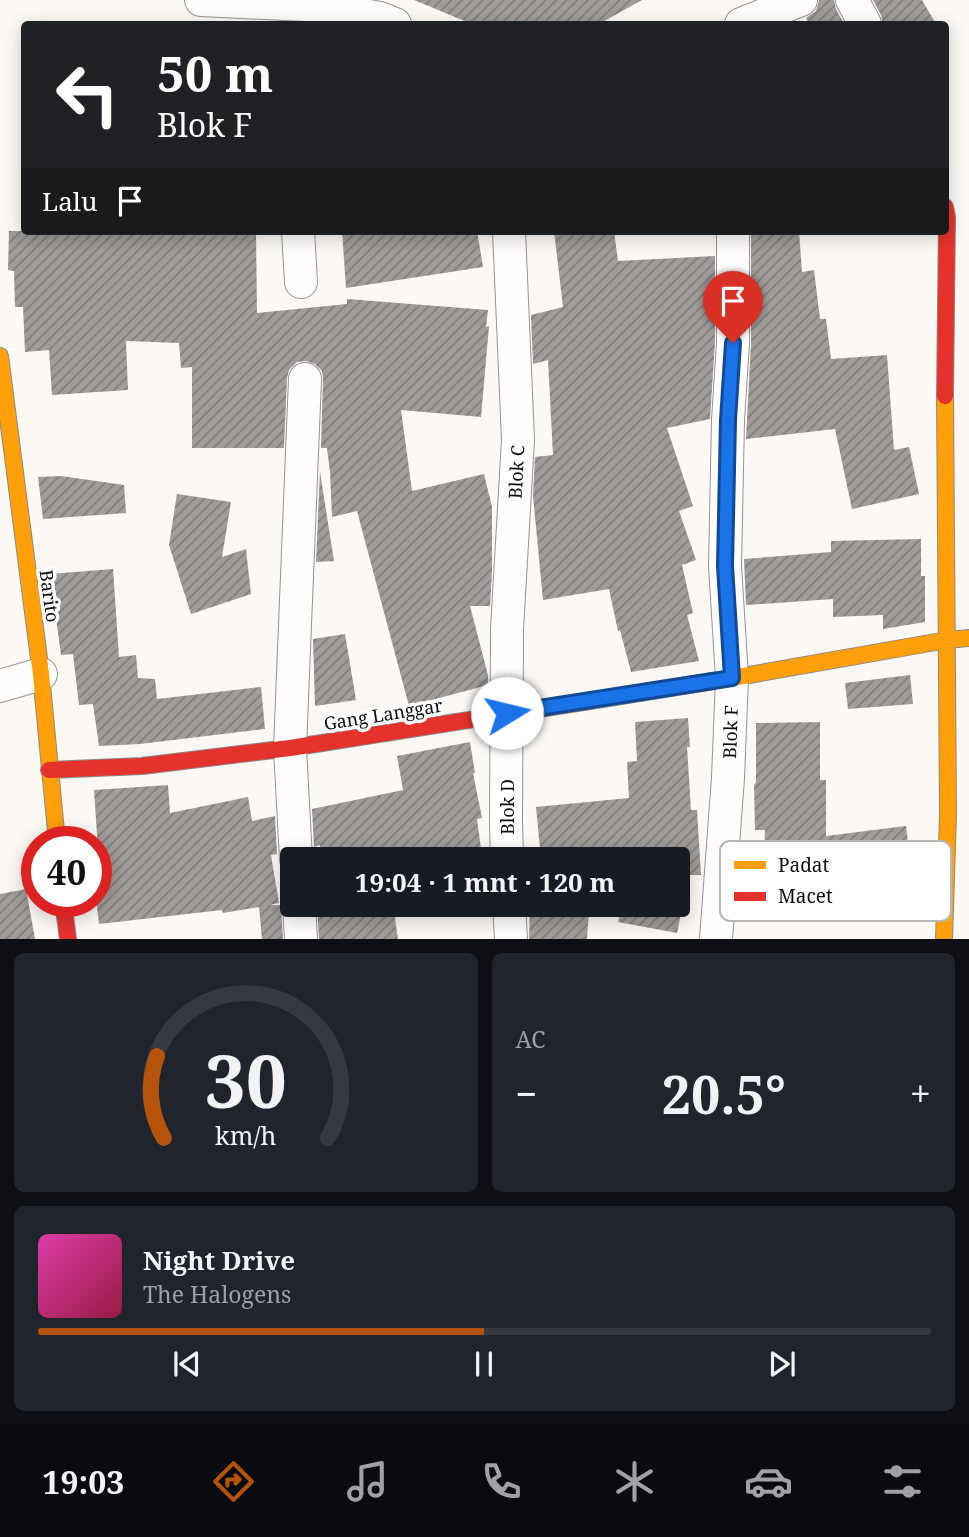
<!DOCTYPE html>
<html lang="id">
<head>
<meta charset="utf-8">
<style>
	body { margin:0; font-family:"Noto Serif",serif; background:#20242c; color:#f1f3f6; height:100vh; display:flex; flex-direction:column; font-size:26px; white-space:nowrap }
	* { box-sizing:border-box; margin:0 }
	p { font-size:23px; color:#9ea1a6 }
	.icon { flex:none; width:38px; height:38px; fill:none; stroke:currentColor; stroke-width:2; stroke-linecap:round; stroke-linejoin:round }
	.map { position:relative; height:939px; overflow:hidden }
	.drawer { display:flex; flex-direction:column; gap:14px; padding:14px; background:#0d0f14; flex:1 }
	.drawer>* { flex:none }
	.top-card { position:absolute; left:21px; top:21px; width:928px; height:214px; border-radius:7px; box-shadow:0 4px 18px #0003; background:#202124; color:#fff; overflow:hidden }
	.speed { position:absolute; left:21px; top:826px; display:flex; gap:14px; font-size:35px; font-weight:700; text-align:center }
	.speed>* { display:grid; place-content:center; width:91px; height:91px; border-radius:50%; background:#171b24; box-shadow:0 4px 18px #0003; line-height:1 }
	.speed .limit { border:10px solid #d22; background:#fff; color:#111 }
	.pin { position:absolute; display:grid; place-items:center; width:60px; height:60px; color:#fff; margin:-72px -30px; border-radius:50% 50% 50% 0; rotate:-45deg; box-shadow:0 0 7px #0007 }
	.pin .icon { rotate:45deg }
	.me { position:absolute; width:77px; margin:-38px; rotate:81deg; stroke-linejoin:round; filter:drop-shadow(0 0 5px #0008) }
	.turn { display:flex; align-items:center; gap:24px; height:147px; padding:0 21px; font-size:32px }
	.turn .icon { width:91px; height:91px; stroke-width:2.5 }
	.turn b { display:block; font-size:49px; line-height:60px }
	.then { display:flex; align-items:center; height:66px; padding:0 21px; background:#0003; gap:14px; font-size:26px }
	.big { font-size:52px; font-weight:700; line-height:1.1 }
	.drawer .card { flex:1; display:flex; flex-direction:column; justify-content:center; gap:10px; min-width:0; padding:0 24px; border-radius:10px; background:#20242c }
	.drawer .dial { align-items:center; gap:0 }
	.dial svg { height:182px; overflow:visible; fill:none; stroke:#363941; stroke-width:7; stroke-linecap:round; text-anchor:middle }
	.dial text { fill:#f1f3f6; stroke:none }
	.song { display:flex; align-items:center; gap:21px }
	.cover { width:84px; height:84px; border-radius:10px; background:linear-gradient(135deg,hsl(320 70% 55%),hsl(340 70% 35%)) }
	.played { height:7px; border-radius:4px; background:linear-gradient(90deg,#b45309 50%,#363941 50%) }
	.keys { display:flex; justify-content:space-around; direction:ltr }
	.heat { display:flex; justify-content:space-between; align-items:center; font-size:38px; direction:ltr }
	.drawer .tiles { flex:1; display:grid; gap:14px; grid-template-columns:1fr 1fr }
	.card:last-child { grid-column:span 2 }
	.trip { position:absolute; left:280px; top:847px; width:410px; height:70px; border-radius:7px; background:#171b24; box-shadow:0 4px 18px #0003; font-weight:700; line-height:70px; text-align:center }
	.tab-bar { display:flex; height:112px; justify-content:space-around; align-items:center; background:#090b0e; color:#9ea1a6 }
	.tab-bar .icon { width:49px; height:49px }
	.tab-bar .current { color:#b45309 }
	.tab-bar b { font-size:32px; color:#f1f3f6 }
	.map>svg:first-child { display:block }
	.building { fill:url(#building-hatch) }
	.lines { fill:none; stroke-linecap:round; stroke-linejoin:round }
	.street-casing { stroke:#959392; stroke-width:34 }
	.slow-casing { stroke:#8c8a88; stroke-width:18 }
	.jam-casing { stroke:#8c8a88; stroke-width:18 }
	.street { stroke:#fffefd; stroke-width:32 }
	.slow { stroke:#ff9f0a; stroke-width:16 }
	.jam { stroke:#e5322d; stroke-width:16 }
	.route-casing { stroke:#114b97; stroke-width:18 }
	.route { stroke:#1a73e8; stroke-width:12 }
	.labels { text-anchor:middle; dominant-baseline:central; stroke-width:7; stroke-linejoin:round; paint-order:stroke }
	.street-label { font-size:18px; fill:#0e0e0e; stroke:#fff }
	.key { fill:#fff; stroke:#b7b7b7; stroke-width:2 }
	.key-label { font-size:19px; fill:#0e0e0e }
</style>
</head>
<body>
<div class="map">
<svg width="969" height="939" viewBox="0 0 969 939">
	<defs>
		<pattern id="building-hatch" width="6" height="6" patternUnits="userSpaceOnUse" patternTransform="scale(1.75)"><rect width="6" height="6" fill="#9f9c99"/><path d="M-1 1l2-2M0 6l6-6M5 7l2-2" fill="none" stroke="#807e7b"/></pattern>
	</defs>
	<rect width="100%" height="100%" fill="#fcf8f4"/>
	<g class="building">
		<path d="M 414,0 L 642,0 L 599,24 L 472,24 Z"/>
		<path d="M 819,0 L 834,0 L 836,9 L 844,24 L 809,24 L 806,18 L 816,11 Z"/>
		<path d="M 873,0 L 922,0 L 936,24 L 883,24 L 881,15 Z"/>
		<path d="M 9,231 L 93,231 L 93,234 L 175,231 L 256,231 L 257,313 L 347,304 L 347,299 L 488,310 L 486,327 L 489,326 L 481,417 L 401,410 L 412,491 L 484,474 L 492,507 L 492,572 L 490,606 L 470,606 L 488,675 L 488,685 L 409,706 L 357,511 L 332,517 L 330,472 L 327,448 L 321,448 L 323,379 L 322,371 L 315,364 L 306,361 L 297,362 L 289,370 L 287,378 L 284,448 L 192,448 L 192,367 L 181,368 L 179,343 L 126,341 L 128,390 L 52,395 L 49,350 L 25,352 L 23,307 L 15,307 L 14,271 L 8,270 Z"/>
		<path d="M 342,231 L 477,231 L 483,267 L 346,288 Z"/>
		<path d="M 554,231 L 614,231 L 618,261 L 715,256 L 715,342 L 710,419 L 667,428 L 693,506 L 679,511 L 696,560 L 682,565 L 693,613 L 687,615 L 699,661 L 631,672 L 620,630 L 618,631 L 609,589 L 543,600 L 533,496 L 535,457 L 553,455 L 548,360 L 533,364 L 531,315 L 563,307 Z"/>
		<path d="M 751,231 L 799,231 L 802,272 L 814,270 L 820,319 L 826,319 L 831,359 L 887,355 L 894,450 L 909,447 L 919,494 L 852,509 L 835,429 L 746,439 L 751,343 Z"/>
		<path d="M 320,472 L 334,561 L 316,562 Z"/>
		<path d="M 61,476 L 124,485 L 126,513 L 43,519 L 38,477 Z"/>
		<path d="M 177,494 L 231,502 L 222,557 L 246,549 L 251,594 L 191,614 L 169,545 Z"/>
		<path d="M 921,539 L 921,576 L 925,576 L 925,622 L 883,629 L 883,615 L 833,617 L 833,599 L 746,605 L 744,559 L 831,552 L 831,541 Z"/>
		<path d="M 113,569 L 119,657 L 136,655 L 138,678 L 155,679 L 157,699 L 261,687 L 265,729 L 140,744 L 99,746 L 93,704 L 79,705 L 73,654 L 61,655 L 50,574 Z"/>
		<path d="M 345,634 L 356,700 L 315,706 L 313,639 Z"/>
		<path d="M 910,675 L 913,704 L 848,709 L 845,683 Z"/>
		<path d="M 688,718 L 690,747 L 687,747 L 691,810 L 697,810 L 701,875 L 689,875 L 677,933 L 618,922 L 622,905 L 677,905 L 677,859 L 541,859 L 536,807 L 629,798 L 627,762 L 637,761 L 635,722 Z"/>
		<path d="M 820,722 L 820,780 L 826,780 L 826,836 L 906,826 L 911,866 L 814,878 L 814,880 L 763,878 L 765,830 L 755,830 L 754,785 L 756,782 L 756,723 Z"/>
		<path d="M 470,742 L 475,773 L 473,773 L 482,818 L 477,819 L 482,856 L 461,859 L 322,859 L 320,845 L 314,847 L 312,809 L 403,790 L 397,756 Z"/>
		<path d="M 168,785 L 170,813 L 248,797 L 252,821 L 275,816 L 277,854 L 271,855 L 279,903 L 270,905 L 281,905 L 283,939 L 262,939 L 259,907 L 223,913 L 222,910 L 99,924 L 96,898 L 96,864 L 99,864 L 94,790 Z"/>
		<path d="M 26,889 L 35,939 L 0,939 L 0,894 Z"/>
		<path d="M 317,905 L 393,905 L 398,939 L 319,939 Z"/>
		<path d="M 530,905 L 589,910 L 587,939 L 529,939 Z"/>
	</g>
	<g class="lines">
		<defs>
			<g id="street">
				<path d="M 201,0 L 306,5 L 380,18 L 395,24"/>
				<path d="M 852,0 L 865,24"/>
				<path d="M 741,24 L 801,0"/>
				<path d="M 298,231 L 301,282"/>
				<path d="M 0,686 L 41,674"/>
				<path d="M 296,859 L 290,748 L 305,379"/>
				<path d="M 507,859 L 506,823 L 507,629 L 518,440 L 509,231"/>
				<path d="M 299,905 L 301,939"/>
				<path d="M 509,905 L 511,939"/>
				<path d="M 716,939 L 728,778 L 732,678 L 725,566 L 728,420 L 733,343 L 733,231"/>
			</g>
			<g id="slow">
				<path d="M 0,356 L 41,674 L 57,842"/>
				<path d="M 596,700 L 732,678 L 947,640 L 969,638"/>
				<path d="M 944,939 L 948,814 L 945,396"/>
			</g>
			<g id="jam">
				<path d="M 945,207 L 947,217 L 945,396"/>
				<path d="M 49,770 L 142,766 L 290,748 L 596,700"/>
				<path d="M 63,901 L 68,939"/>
			</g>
		</defs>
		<use href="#street" class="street-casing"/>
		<use href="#slow" class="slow-casing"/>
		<use href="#jam" class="jam-casing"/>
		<use href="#street" class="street"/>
		<use href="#slow" class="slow"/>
		<use href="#jam" class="jam"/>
	</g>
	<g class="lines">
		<defs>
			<path id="route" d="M 507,713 L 732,678 L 725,566 L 728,420 L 733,343"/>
		</defs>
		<use href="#route" class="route-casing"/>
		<use href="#route" class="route"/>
	</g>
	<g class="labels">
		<g class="street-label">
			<text transform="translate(516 472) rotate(-87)">Blok C</text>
			<text transform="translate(50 596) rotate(82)">Barito</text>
			<text transform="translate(383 714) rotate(-9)">Gang Langgar</text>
			<text transform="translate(730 732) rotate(-88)">Blok F</text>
			<text transform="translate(507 807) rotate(-90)">Blok D</text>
		</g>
	</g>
	<rect x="720" y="841" width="231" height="80" rx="10" class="key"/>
	<rect x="734" y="861" width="32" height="8" fill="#ff9f0a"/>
	<rect x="734" y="892" width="32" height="9" fill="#e5322d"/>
	<g class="key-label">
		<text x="778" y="872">Padat</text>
		<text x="778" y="903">Macet</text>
	</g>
</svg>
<div class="speed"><div class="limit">40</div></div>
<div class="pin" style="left:733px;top:343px;background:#d93025"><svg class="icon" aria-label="arrive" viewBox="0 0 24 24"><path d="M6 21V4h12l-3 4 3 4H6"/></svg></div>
<svg class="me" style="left:507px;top:713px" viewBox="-20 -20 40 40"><circle r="19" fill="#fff"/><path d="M0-13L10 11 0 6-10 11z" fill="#1a73e8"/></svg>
<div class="trip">19:04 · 1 mnt · 120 m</div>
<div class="top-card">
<div class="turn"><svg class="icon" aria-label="left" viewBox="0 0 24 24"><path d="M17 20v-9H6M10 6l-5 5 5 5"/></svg><div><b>50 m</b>Blok F</div></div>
<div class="then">Lalu<svg class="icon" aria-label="arrive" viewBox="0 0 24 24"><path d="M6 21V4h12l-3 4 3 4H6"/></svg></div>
</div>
</div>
<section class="drawer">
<div class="tiles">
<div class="card dial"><svg viewBox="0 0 100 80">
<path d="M14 69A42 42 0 1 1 86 69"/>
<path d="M14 69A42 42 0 0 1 11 33" stroke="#b45309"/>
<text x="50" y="56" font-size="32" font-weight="700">30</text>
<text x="50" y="72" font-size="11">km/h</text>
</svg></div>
<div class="card"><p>AC</p>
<div class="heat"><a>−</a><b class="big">20.5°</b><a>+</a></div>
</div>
<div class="card">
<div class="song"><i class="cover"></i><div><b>Night Drive</b><p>The Halogens</p></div></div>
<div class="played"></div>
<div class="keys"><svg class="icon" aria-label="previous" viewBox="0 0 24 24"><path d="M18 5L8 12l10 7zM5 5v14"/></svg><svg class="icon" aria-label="pause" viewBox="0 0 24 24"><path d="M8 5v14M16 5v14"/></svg><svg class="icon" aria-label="next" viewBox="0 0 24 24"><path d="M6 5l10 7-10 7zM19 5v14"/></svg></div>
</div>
</div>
</section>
<nav class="tab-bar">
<b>19:03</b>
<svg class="icon current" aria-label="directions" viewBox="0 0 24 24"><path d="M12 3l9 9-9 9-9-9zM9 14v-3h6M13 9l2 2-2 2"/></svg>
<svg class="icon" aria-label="music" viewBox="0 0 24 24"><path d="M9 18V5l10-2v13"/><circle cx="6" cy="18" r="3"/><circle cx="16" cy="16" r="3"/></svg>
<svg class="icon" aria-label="phone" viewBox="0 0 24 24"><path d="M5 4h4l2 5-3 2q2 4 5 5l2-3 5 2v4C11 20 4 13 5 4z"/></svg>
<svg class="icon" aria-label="climate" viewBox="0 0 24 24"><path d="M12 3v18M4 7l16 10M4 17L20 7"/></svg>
<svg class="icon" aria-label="car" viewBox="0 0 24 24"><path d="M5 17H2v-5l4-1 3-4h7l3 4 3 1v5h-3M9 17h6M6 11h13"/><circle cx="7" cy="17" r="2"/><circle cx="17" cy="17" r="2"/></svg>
<svg class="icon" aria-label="filters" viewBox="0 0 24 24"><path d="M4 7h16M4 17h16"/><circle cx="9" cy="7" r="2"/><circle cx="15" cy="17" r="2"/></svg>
</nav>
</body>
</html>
